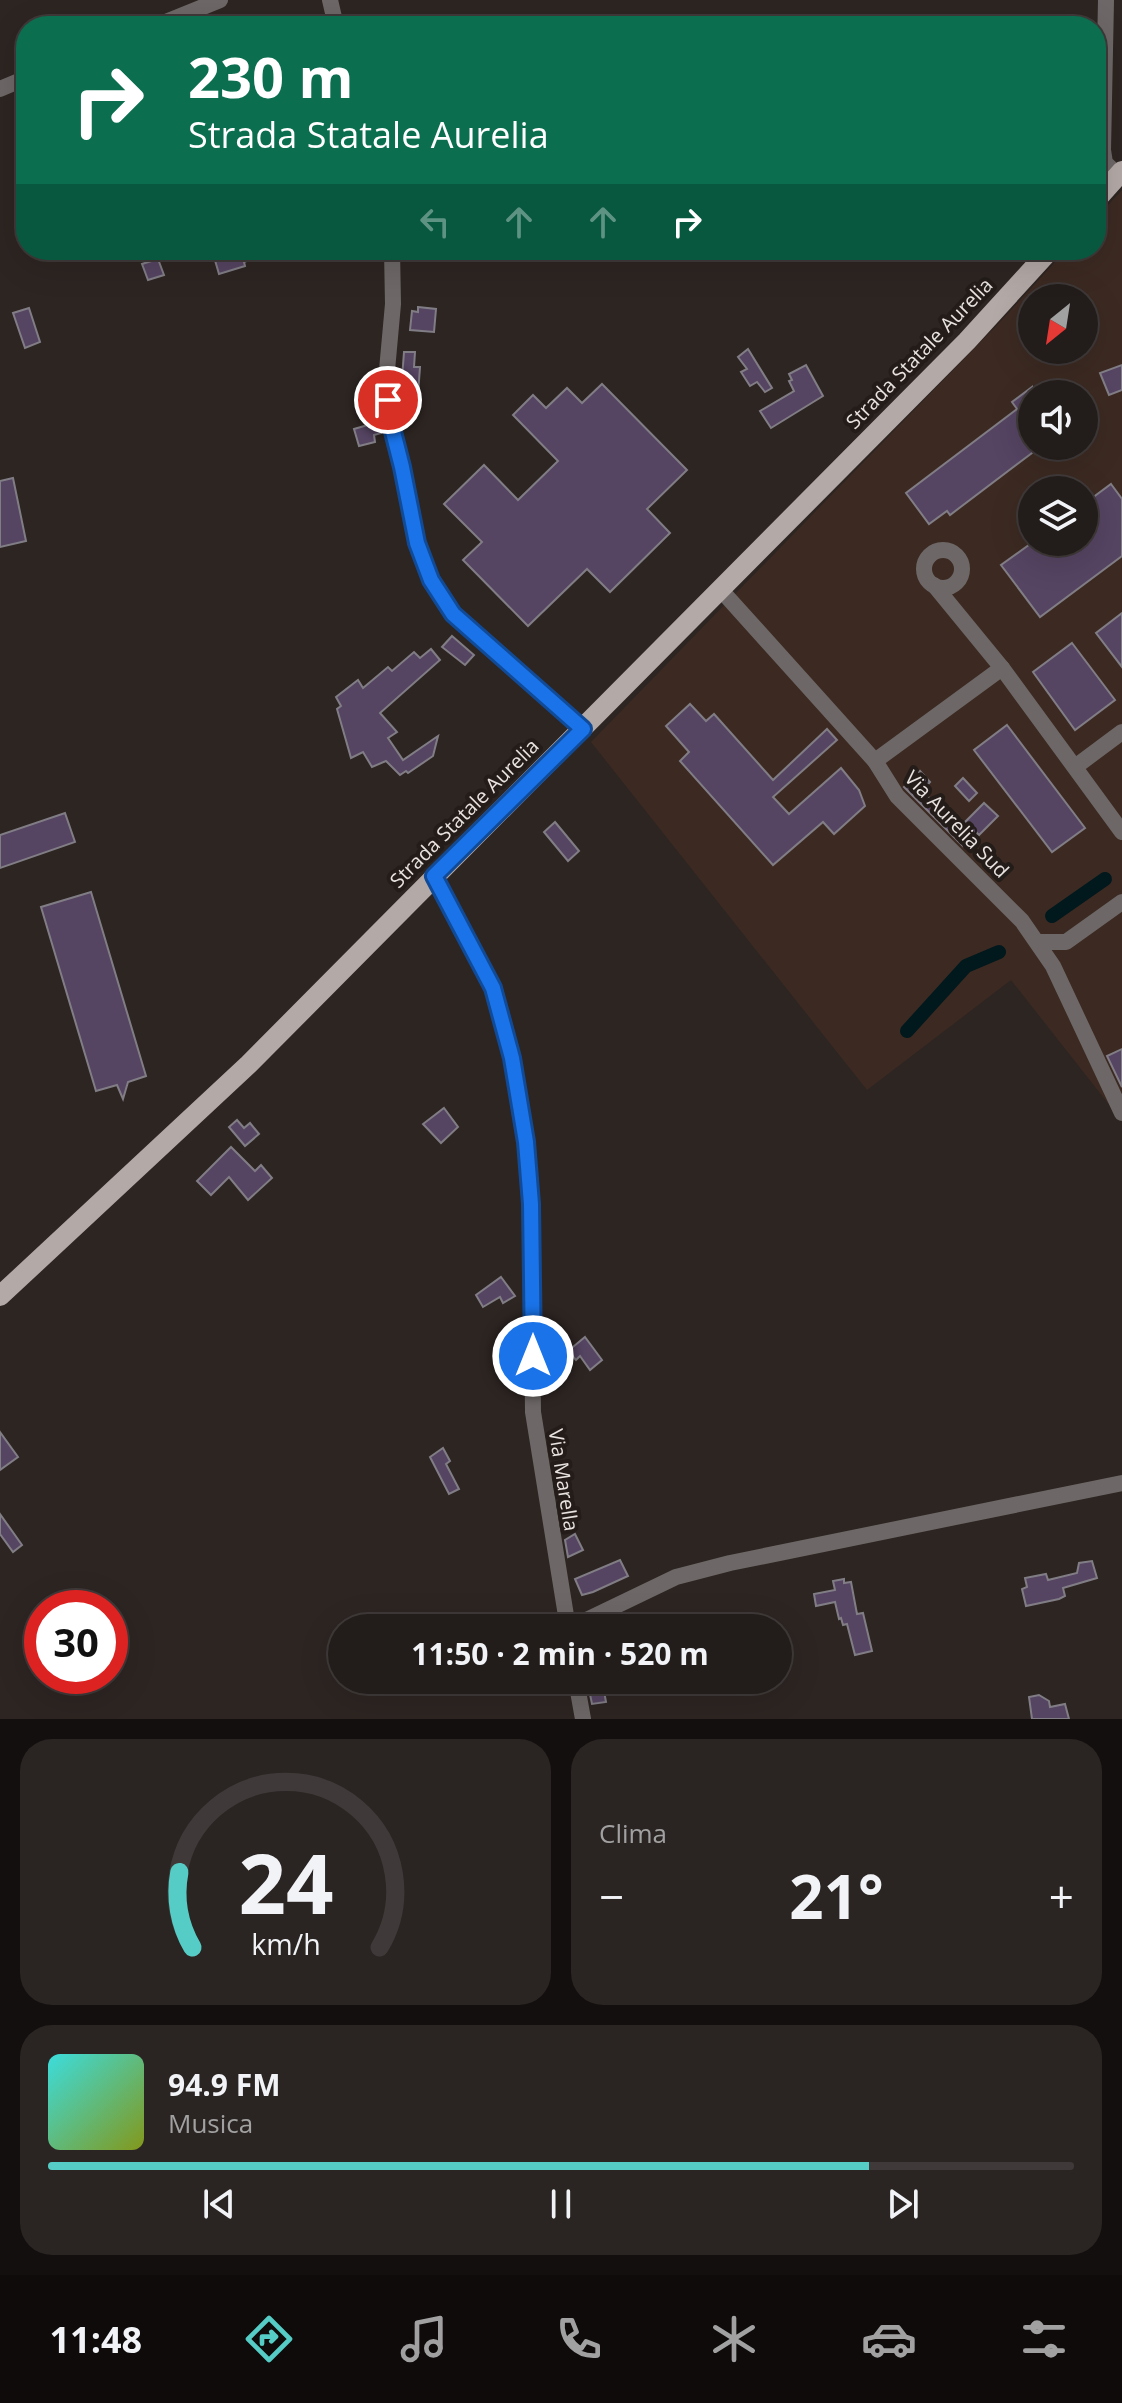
<!DOCTYPE html>
<html lang="it">
<head>
<meta charset="utf-8">
<style>
	body { margin:0; font-family:"Open Sans",sans-serif; background:#2a2523; color:#f1f3f6; height:100vh; display:flex; flex-direction:column; font-size:30px; white-space:nowrap }
	* { box-sizing:border-box; margin:0 }
	p { font-size:26px; color:#a2a1a2 }
	.icon { flex:none; width:44px; height:44px; fill:none; stroke:currentColor; stroke-width:2; stroke-linecap:round; stroke-linejoin:round }
	.map { position:relative; height:1719px; overflow:hidden }
	.sheet { display:flex; flex-direction:column; gap:20px; padding:20px; background:#130f0e; flex:1 }
	.sheet>* { flex:none }
	.top-card { position:absolute; left:16px; top:16px; width:1090px; height:244px; border-radius:32px; box-shadow:0 8px 32px #0002,0 0 0 2px #3f3a39; background:#0b6e4f; color:#fff; overflow:hidden }
	.needle { width:52px; rotate:210deg }
	.tools { position:absolute; left:1018px; top:284px; display:grid; gap:16px }
	.tools a { display:grid; place-items:center; width:80px; height:80px; border-radius:50%; background:#221c1a; box-shadow:0 8px 32px #0002,0 0 0 2px #3f3a39; font-size:40px }
	.speed { position:absolute; left:24px; top:1590px; display:flex; gap:16px; font-size:40px; font-weight:700; text-align:center }
	.speed>* { display:grid; place-content:center; width:104px; height:104px; border-radius:50%; background:#221c1a; box-shadow:0 8px 32px #0002,0 0 0 2px #3f3a39; line-height:1 }
	.speed .limit { border:12px solid #d22; background:#fff; color:#111 }
	.pin { position:absolute; display:grid; place-items:center; width:68px; height:68px; color:#fff; margin:-34px; border:4px solid #fff; border-radius:50%; box-shadow:0 2px 8px #0007 }
	.me { position:absolute; width:88px; margin:-44px; rotate:0deg; stroke-linejoin:round; filter:drop-shadow(0 0 6px #0008) }
	.turn { display:flex; align-items:center; gap:28px; height:168px; padding:0 40px; font-size:36px }
	.turn .icon { width:104px; height:104px; stroke-width:2.5 }
	.turn b { display:block; font-size:56px; line-height:68px }
	.lanes { display:flex; align-items:center; height:76px; padding:0 40px; background:#0003; justify-content:center; gap:40px; direction:ltr }
	.lanes .off { opacity:.35 }
	.big { font-size:60px; font-weight:700; line-height:1.1 }
	.sheet .widget { flex:1; display:flex; flex-direction:column; justify-content:center; gap:12px; min-width:0; padding:0 28px; border-radius:32px; background:#2a2523 }
	.sheet .dial { align-items:center; gap:0 }
	.dial svg { height:208px; overflow:visible; fill:none; stroke:#3f3a39; stroke-width:7; stroke-linecap:round; text-anchor:middle }
	.dial text { fill:#f1f3f6; stroke:none }
	.song { display:flex; align-items:center; gap:24px }
	.cover { width:96px; height:96px; border-radius:12px; background:linear-gradient(135deg,hsl(180 70% 55%),hsl(70 70% 35%)) }
	.played { height:8px; border-radius:4px; background:linear-gradient(90deg,#55cdc6 80%,#3f3a39 80%) }
	.keys { display:flex; justify-content:space-around; direction:ltr }
	.heat { display:flex; justify-content:space-between; align-items:center; font-size:44px; direction:ltr }
	.sheet .tiles { flex:1; display:grid; gap:20px; grid-template-columns:1fr 1fr }
	.widget:last-child { grid-column:span 2 }
	.trip { position:absolute; left:328px; top:1614px; width:464px; height:80px; border-radius:40px; background:#221c1a; box-shadow:0 8px 32px #0002,0 0 0 2px #3f3a39; font-weight:700; line-height:80px; text-align:center }
	.dock { display:flex; height:128px; justify-content:space-around; align-items:center; background:#0e0b0a; color:#a2a1a2 }
	.dock .icon { width:56px; height:56px }
	.dock .on { color:#55cdc6 }
	.dock b { font-size:36px; color:#f1f3f6 }
	.map>svg:first-child { display:block }
	.industrial { fill:#3c2a22; fill-rule:evenodd }
	.lines { fill:none; stroke-linecap:round; stroke-linejoin:round }
	.canal { stroke:#01181d; stroke-width:14 }
	.building { fill:#554462; stroke:#817d85; stroke-width:2 }
	.street { stroke:#6d6867; stroke-width:16 }
	.primary { stroke:#b3a9a7; stroke-width:20 }
	.route-casing { stroke:#114b97; stroke-width:20 }
	.route { stroke:#1a73e8; stroke-width:14 }
	.labels { text-anchor:middle; dominant-baseline:central; stroke-width:8; stroke-linejoin:round; paint-order:stroke }
	.street-label { font-size:20px; fill:#e8e2e0; stroke:#231c18 }
</style>
</head>
<body>
<div class="map">
<svg width="1122" height="1719" viewBox="0 0 1122 1719">
	<rect width="100%" height="100%" fill="#2d2522"/>
	<path class="industrial" d="M 1122,190 L 1122,1121 L 1011,980 L 867,1090 L 591,742 L 1000,322 L 1066,250 L 1096,250 L 1096,218 ZM 1032,298 L 1084,298 L 1084,350 L 1032,350 ZM 1032,394 L 1084,394 L 1084,446 L 1032,446 ZM 1032,490 L 1084,490 L 1084,542 L 1032,542 Z"/>
	<g class="lines">
		<g class="canal">
			<path d="M 1052,916 L 1105,879"/>
			<path d="M 907,1031 L 966,966 L 999,952"/>
		</g>
	</g>
	<g class="building">
		<path d="M 212,250 L 272,250 L 273,251 L 244,262 L 245,266 L 219,274 Z"/>
		<path d="M 158,259 L 164,275 L 148,280 L 142,264 Z"/>
		<path d="M 418,307 L 436,309 L 434,332 L 410,330 L 412,311 L 418,312 Z"/>
		<path d="M 29,308 L 40,342 L 25,348 L 13,313 Z"/>
		<path d="M 748,349 L 772,388 L 765,392 L 757,382 L 750,386 L 741,372 L 747,369 L 738,357 Z"/>
		<path d="M 404,352 L 415,352 L 414,367 L 420,367 L 418,394 L 401,392 Z"/>
		<path d="M 806,365 L 823,396 L 771,428 L 760,411 L 794,391 L 789,381 L 792,380 L 789,374 Z"/>
		<path d="M 1122,365 L 1122,390 L 1109,395 L 1100,373 Z"/>
		<path d="M 602,384 L 687,470 L 647,509 L 670,533 L 610,592 L 587,569 L 528,626 L 463,560 L 482,542 L 444,504 L 484,465 L 518,500 L 558,461 L 513,415 L 533,395 L 546,408 L 567,388 L 582,403 Z"/>
		<path d="M 1032,387 L 1032,453 L 950,515 L 947,511 L 929,524 L 906,493 L 1017,409 L 1012,402 Z"/>
		<path d="M 378,422 L 381,433 L 374,435 L 375,442 L 359,446 L 354,429 Z"/>
		<path d="M 13,478 L 26,541 L 0,547 L 0,481 Z"/>
		<path d="M 1111,484 L 1122,499 L 1122,556 L 1040,617 L 1001,565 L 1033,542 L 1084,542 L 1084,504 Z"/>
		<path d="M 1122,613 L 1122,667 L 1096,633 Z"/>
		<path d="M 452,636 L 474,655 L 465,665 L 442,647 Z"/>
		<path d="M 1072,643 L 1115,700 L 1075,730 L 1033,672 Z"/>
		<path d="M 431,649 L 440,660 L 380,713 L 397,732 L 388,738 L 403,760 L 438,736 L 433,756 L 408,773 L 406,771 L 400,775 L 386,761 L 372,767 L 363,752 L 351,758 L 337,709 L 341,706 L 336,697 L 358,680 L 363,688 L 388,667 L 392,671 L 414,652 L 420,658 Z"/>
		<path d="M 690,704 L 706,721 L 714,714 L 773,780 L 827,729 L 837,740 L 773,797 L 789,814 L 841,768 L 859,790 L 865,806 L 834,834 L 823,822 L 773,865 L 680,761 L 689,752 L 666,726 Z"/>
		<path d="M 1007,725 L 1085,828 L 1052,852 L 974,750 Z"/>
		<path d="M 920,771 L 930,782 L 922,791 L 960,827 L 984,803 L 998,816 L 979,835 L 976,832 L 963,846 L 904,787 Z"/>
		<path d="M 963,778 L 977,793 L 969,801 L 955,786 Z"/>
		<path d="M 65,813 L 75,842 L 0,868 L 0,835 Z"/>
		<path d="M 555,822 L 579,851 L 568,861 L 544,832 Z"/>
		<path d="M 91,892 L 146,1076 L 128,1082 L 123,1099 L 117,1085 L 96,1091 L 41,907 Z"/>
		<path d="M 1122,1049 L 1122,1087 L 1107,1056 Z"/>
		<path d="M 444,1108 L 458,1127 L 441,1143 L 423,1124 Z"/>
		<path d="M 237,1120 L 244,1128 L 250,1123 L 259,1134 L 245,1146 L 229,1127 Z"/>
		<path d="M 231,1147 L 255,1171 L 261,1165 L 272,1178 L 248,1200 L 229,1177 L 211,1195 L 197,1181 Z"/>
		<path d="M 501,1277 L 515,1296 L 503,1303 L 500,1297 L 483,1307 L 476,1295 Z"/>
		<path d="M 585,1337 L 602,1360 L 590,1370 L 580,1356 L 576,1360 L 568,1351 Z"/>
		<path d="M 0,1432 L 18,1457 L 0,1470 Z"/>
		<path d="M 443,1448 L 450,1461 L 446,1464 L 459,1489 L 449,1494 L 430,1457 Z"/>
		<path d="M 0,1514 L 22,1545 L 13,1552 L 0,1534 Z"/>
		<path d="M 575,1534 L 583,1550 L 568,1557 L 565,1540 Z"/>
		<path d="M 620,1560 L 628,1576 L 593,1592 L 582,1595 L 575,1579 Z"/>
		<path d="M 1092,1561 L 1097,1578 L 1063,1588 L 1065,1596 L 1059,1599 L 1026,1606 L 1022,1589 L 1027,1587 L 1025,1578 L 1046,1574 L 1048,1580 L 1077,1573 L 1079,1563 Z"/>
		<path d="M 844,1579 L 844,1583 L 851,1582 L 857,1614 L 863,1613 L 872,1651 L 855,1655 L 847,1624 L 843,1625 L 841,1618 L 839,1619 L 835,1602 L 816,1606 L 814,1594 L 835,1590 L 833,1581 Z"/>
		<path d="M 587,1680 L 602,1680 L 606,1702 L 592,1704 Z"/>
		<path d="M 1039,1695 L 1049,1701 L 1050,1707 L 1065,1704 L 1069,1719 L 1032,1719 L 1029,1697 Z"/>
	</g>
	<g class="lines">
		<g class="street">
			<path d="M 330,0 L 336,26"/>
			<path d="M 1106,0 L 1103,150 L 1105,163 L 1118,175"/>
			<path d="M 156,26 L 220,0"/>
			<path d="M 0,89 L 26,78"/>
			<path d="M 392,250 L 393,304 L 386,381 L 390,420 L 402,467 L 417,543 L 431,580 L 453,614 L 583,729"/>
			<circle cx="943" cy="569" r="19"/>
			<path d="M 934,585 L 1002,668 L 1122,832"/>
			<path d="M 721,590 L 875,761 L 897,796 L 1022,921 L 1053,966 L 1122,1113"/>
			<path d="M 875,761 L 1002,668"/>
			<path d="M 1075,767 L 1122,732"/>
			<path d="M 434,876 L 493,988 L 512,1058 L 526,1142 L 531,1204 L 533,1412 L 568,1628"/>
			<path d="M 1038,942 L 1066,942 L 1122,902"/>
			<path d="M 570,1628 L 676,1577 L 730,1563 L 1122,1483"/>
			<path d="M 576,1680 L 583,1719"/>
		</g>
		<g class="primary">
			<path d="M 1096,200 L 1122,171"/>
			<path d="M 0,1296 L 249,1064 L 967,341 L 1050,250"/>
		</g>
	</g>
	<g class="lines">
		<defs>
			<path id="route" d="M 388,400 L 390,420 L 402,467 L 417,543 L 431,580 L 453,614 L 583,729 L 434,876 L 493,988 L 512,1058 L 526,1142 L 531,1204 L 533,1356"/>
		</defs>
		<use href="#route" class="route-casing"/>
		<use href="#route" class="route"/>
	</g>
	<g class="labels">
		<g class="street-label">
			<text transform="translate(919 353) rotate(-46)">Strada Statale Aurelia</text>
			<text transform="translate(464 813) rotate(-45)">Strada Statale Aurelia</text>
			<text transform="translate(957 824) rotate(46)">Via Aurelia Sud</text>
			<text transform="translate(564 1480) rotate(81)">Via Marella</text>
		</g>
	</g>
</svg>
<div class="tools">
<a><svg class="needle" viewBox="-14 -14 28 28"><path d="M0-13l5 13h-10z" fill="#e53935"/><path d="M0 13l5-13h-10z" fill="#a2a1a2"/></svg></a>
<a><svg class="icon" aria-label="sound" viewBox="0 0 24 24"><path d="M4 9h4l5-4v14l-5-4H4zM17 9q2 3 0 6"/></svg></a>
<a><svg class="icon" aria-label="layers" viewBox="0 0 24 24"><path d="M12 4l9 5-9 5-9-5zM3 14l9 5 9-5"/></svg></a>
</div>
<div class="speed"><div class="limit">30</div></div>
<div class="pin" style="left:388px;top:400px;background:#d93025"><svg class="icon" aria-label="arrive" viewBox="0 0 24 24"><path d="M6 21V4h12l-3 4 3 4H6"/></svg></div>
<svg class="me" style="left:533px;top:1356px" viewBox="-20 -20 40 40"><circle r="17" fill="#1a73e8" stroke="#fff" stroke-width="3"/><path d="M0-11L8 9 0 5-8 9z" fill="#fff"/></svg>
<div class="trip">11:50 · 2 min · 520 m</div>
<div class="top-card">
<div class="turn"><svg class="icon" aria-label="right" viewBox="0 0 24 24"><path d="M7 20v-9h11M14 6l5 5-5 5"/></svg><div><b>230 m</b>Strada Statale Aurelia</div></div>
<div class="lanes"><svg class="icon off" aria-label="left" viewBox="0 0 24 24"><path d="M17 20v-9H6M10 6l-5 5 5 5"/></svg><svg class="icon off" aria-label="ahead" viewBox="0 0 24 24"><path d="M12 20V5M6 11l6-6 6 6"/></svg><svg class="icon off" aria-label="ahead" viewBox="0 0 24 24"><path d="M12 20V5M6 11l6-6 6 6"/></svg><svg class="icon" aria-label="right" viewBox="0 0 24 24"><path d="M7 20v-9h11M14 6l5 5-5 5"/></svg></div>
</div>
</div>
<section class="sheet">
<div class="tiles">
<div class="widget dial"><svg viewBox="0 0 100 80">
<path d="M14 69A42 42 0 1 1 86 69"/>
<path d="M14 69A42 42 0 0 1 9 40" stroke="#55cdc6"/>
<text x="50" y="56" font-size="32" font-weight="700">24</text>
<text x="50" y="72" font-size="11">km/h</text>
</svg></div>
<div class="widget"><p>Clima</p>
<div class="heat"><a>−</a><b class="big">21°</b><a>+</a></div>
</div>
<div class="widget">
<div class="song"><i class="cover"></i><div><b>94.9 FM</b><p>Musica</p></div></div>
<div class="played"></div>
<div class="keys"><svg class="icon" aria-label="previous" viewBox="0 0 24 24"><path d="M18 5L8 12l10 7zM5 5v14"/></svg><svg class="icon" aria-label="pause" viewBox="0 0 24 24"><path d="M8 5v14M16 5v14"/></svg><svg class="icon" aria-label="next" viewBox="0 0 24 24"><path d="M6 5l10 7-10 7zM19 5v14"/></svg></div>
</div>
</div>
</section>
<nav class="dock">
<b>11:48</b>
<svg class="icon on" aria-label="directions" viewBox="0 0 24 24"><path d="M12 3l9 9-9 9-9-9zM9 14v-3h6M13 9l2 2-2 2"/></svg>
<svg class="icon" aria-label="music" viewBox="0 0 24 24"><path d="M9 18V5l10-2v13"/><circle cx="6" cy="18" r="3"/><circle cx="16" cy="16" r="3"/></svg>
<svg class="icon" aria-label="phone" viewBox="0 0 24 24"><path d="M5 4h4l2 5-3 2q2 4 5 5l2-3 5 2v4C11 20 4 13 5 4z"/></svg>
<svg class="icon" aria-label="climate" viewBox="0 0 24 24"><path d="M12 3v18M4 7l16 10M4 17L20 7"/></svg>
<svg class="icon" aria-label="car" viewBox="0 0 24 24"><path d="M5 17H2v-5l4-1 3-4h7l3 4 3 1v5h-3M9 17h6M6 11h13"/><circle cx="7" cy="17" r="2"/><circle cx="17" cy="17" r="2"/></svg>
<svg class="icon" aria-label="filters" viewBox="0 0 24 24"><path d="M4 7h16M4 17h16"/><circle cx="9" cy="7" r="2"/><circle cx="15" cy="17" r="2"/></svg>
</nav>
</body>
</html>
